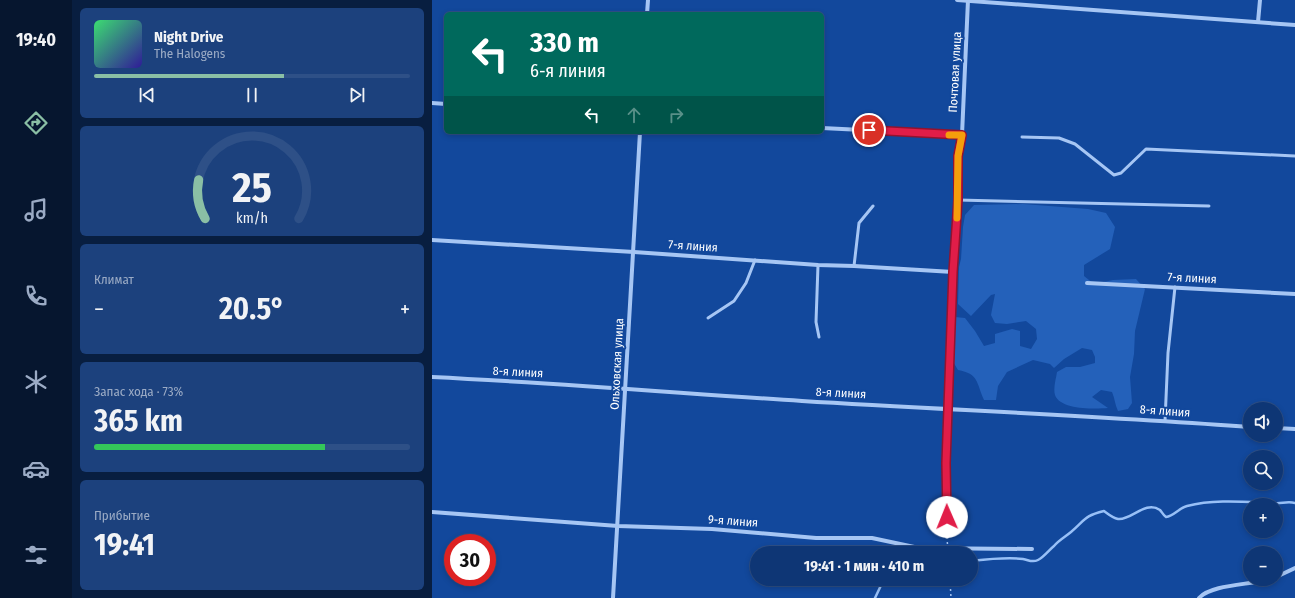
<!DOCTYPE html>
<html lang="ru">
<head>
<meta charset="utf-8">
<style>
	body { margin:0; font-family:"Fira Sans Condensed",sans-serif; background:#1c417d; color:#f1f3f6; height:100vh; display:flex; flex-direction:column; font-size:15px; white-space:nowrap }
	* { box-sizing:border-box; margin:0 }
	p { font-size:13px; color:#9babc5 }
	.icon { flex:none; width:22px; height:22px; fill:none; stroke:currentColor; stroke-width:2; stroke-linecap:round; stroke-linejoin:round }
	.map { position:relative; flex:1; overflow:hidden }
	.details { display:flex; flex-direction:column; gap:8px; padding:8px; background:#081e40; width:360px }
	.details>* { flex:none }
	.top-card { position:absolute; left:12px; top:12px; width:380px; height:122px; border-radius:6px; box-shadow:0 2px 6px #0003,0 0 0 1px #2e5087; background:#00695c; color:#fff; overflow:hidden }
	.buttons { position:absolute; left:811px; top:402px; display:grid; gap:8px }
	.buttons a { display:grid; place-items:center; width:40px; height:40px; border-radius:50%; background:#0e3675; box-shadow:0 2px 6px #0003,0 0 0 1px #2e5087; font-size:20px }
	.speed { position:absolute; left:12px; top:534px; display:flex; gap:8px; font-size:20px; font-weight:700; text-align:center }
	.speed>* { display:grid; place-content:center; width:52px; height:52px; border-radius:50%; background:#0e3675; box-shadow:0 2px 6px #0003,0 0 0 1px #2e5087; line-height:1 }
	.speed .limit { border:6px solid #d22; background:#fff; color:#111 }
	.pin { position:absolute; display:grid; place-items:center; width:34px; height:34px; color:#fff; margin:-17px; border:2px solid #fff; border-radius:50%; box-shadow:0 1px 4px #0007 }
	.me { position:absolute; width:44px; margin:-22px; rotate:359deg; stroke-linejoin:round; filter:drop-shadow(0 0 3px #0008) }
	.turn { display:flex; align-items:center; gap:14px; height:84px; padding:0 20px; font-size:18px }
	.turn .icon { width:52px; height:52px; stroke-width:2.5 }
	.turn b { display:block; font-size:28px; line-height:34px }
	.lanes { display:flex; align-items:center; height:38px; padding:0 20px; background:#0003; justify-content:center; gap:20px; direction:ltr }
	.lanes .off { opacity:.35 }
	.big { font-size:30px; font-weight:700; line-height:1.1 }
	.details .widget { flex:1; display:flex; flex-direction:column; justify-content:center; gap:6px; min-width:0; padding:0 14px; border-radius:6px; background:#1c417d }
	.details .dial { align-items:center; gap:0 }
	.dial svg { height:104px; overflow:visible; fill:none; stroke:#2e5087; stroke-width:7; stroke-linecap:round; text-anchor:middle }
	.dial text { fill:#f1f3f6; stroke:none }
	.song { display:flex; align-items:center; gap:12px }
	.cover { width:48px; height:48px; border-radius:6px; background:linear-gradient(135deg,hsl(140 70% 55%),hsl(250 70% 35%)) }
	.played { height:4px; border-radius:2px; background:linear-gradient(90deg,#8abfa5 60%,#2e5087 60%) }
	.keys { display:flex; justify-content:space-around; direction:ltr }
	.heat { display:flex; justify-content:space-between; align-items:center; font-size:22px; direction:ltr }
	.charge { height:6px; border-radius:3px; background:linear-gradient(90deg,#34c759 73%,#2e5087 0) }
	.trip { position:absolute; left:318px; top:546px; width:228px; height:40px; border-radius:20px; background:#0e3675; box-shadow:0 2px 6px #0003,0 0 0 1px #2e5087; font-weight:700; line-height:40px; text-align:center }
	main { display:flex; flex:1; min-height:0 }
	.tab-bar { display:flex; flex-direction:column; width:72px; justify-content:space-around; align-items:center; background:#06162f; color:#9babc5 }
	.tab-bar .icon { width:28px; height:28px }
	.tab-bar .active { color:#8abfa5 }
	.tab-bar b { font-size:18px; color:#f1f3f6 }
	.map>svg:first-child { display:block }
	.green { fill:#2461ba }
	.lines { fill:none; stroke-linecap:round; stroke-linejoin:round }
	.stream { stroke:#98c0f7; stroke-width:2.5 }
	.path { stroke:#a6c6f4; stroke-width:1.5; stroke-dasharray:2 3; stroke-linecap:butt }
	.lane { stroke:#a6c6f4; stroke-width:3 }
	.street { stroke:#a6c6f4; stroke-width:4 }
	.path-bridge { stroke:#a6c6f4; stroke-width:1.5; stroke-dasharray:2 3; stroke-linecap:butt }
	.route-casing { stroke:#92132f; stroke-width:10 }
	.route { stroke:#e11d48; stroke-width:7 }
	.slow { stroke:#f59e0b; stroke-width:7 }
	.labels { text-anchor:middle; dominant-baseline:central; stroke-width:4; stroke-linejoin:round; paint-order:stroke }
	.street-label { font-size:12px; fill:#fff; stroke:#12489c }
</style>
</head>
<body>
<main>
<nav class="tab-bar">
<b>19:40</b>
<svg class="icon active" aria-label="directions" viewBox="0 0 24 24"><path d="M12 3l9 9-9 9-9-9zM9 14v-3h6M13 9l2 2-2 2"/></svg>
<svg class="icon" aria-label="music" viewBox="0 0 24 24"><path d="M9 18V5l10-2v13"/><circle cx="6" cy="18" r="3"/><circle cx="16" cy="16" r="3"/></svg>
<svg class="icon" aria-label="phone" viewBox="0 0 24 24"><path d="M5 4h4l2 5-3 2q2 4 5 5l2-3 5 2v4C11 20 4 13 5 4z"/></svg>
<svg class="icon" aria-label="climate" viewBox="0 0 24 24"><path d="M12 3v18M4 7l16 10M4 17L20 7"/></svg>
<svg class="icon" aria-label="car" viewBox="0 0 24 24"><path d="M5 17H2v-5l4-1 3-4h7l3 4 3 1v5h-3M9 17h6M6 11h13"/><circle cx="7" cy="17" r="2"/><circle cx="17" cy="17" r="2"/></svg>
<svg class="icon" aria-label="filters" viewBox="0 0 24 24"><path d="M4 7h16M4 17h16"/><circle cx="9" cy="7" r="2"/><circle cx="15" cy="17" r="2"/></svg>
</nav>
<section class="details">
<div class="widget">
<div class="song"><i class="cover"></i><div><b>Night Drive</b><p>The Halogens</p></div></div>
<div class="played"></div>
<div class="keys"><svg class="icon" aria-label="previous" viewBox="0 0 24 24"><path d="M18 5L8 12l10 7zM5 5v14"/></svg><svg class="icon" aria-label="pause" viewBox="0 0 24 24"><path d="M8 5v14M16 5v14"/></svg><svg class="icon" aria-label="next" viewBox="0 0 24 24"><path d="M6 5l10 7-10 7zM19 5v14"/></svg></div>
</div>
<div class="widget dial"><svg viewBox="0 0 100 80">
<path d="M14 69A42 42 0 1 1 86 69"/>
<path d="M14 69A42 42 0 0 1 9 39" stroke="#8abfa5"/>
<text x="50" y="56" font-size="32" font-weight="700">25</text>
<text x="50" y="72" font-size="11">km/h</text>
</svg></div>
<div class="widget"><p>Климат</p>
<div class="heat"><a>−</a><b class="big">20.5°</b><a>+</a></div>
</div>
<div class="widget"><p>Запас хода · 73%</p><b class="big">365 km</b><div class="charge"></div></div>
<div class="widget"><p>Прибытие</p><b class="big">19:41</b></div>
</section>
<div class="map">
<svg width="863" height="598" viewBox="0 0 863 598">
	<rect width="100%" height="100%" fill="#12489c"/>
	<path class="green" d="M 591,204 L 656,209 L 674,213 L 683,227 L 678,249 L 652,265 L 652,276 L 662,284 L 681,280 L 704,279 L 713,289 L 703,331 L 702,354 L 698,377 L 700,403 L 696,409 L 686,411 C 683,405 683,399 680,392 L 669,390 L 660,397 L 676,408 C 663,409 628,410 623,395 C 621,388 624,379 625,372 L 634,367 L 648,367 L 663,363 L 663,357 L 660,350 L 650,348 L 632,359 L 622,368 L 618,364 L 601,360 L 575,372 L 566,386 L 564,400 L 552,400 C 544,382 547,374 526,370 L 520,360 L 523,317 L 533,318 L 543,331 L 552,346 L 563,343 L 563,334 L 580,329 L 588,331 L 588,346 L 599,349 L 605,339 L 604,329 L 594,321 L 575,324 L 563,323 L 559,315 L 563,294 L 559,295 L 539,316 L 526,304 L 527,267 L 529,259 L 531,227 L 533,215 L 542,205 Z"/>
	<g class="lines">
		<g class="stream">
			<path d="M 539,561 C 557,559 574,557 591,559 C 597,560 600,563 606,560 C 612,557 617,550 622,546 C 627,540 633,537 639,532 C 654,519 652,516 672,511 C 676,514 681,518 686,519 C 699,521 713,500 728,510 C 730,512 731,515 734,517 C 742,516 747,508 755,506 C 783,499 813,502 842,503 C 849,504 855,501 863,503"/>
			<path d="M 443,598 L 452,579"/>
		</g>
		<path class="path" d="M 518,579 L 519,598"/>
		<g class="lane">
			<path d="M 590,137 L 627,138 L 643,144 L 682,175 L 689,173 L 714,149 L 863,156"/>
			<path d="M 526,200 L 777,206"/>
			<path d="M 386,265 L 384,322 L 387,337"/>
			<path d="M 422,266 L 427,223 L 441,206"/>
			<path d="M 276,318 L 302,301 L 314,283 L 323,260"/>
			<path d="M 733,421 L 736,353 L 743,287"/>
		</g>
		<g class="street">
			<path d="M 525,0 L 863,25"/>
			<path d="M 215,14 L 216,0"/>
			<path d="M 826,22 L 828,0"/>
			<path d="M 0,103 L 14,104"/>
			<path d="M 390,128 L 530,135"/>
			<path d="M 0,240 L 202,252 L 386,265 L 422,266 L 521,272"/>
			<path d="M 655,283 L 863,294"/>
			<path d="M 0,377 C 123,383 247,393 370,401 C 519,410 669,416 818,427"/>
			<path d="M 844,428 L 863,429"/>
			<path d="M 0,512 L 186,526 L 280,529 L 384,538 L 440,538 L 487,548 L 600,549"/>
			<path d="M 515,537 L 514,463 L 521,272 L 526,200 L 525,156 L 530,135 L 536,0"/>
			<path d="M 844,577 L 863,568"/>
			<path d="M 181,598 L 208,132"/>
			<path d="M 767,598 C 780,584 819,585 838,579"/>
		</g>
		<path class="path-bridge" d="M 515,537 L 516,553"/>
	</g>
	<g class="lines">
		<defs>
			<path id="route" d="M 437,130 L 530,135 L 526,156 L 526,200 L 521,272 L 514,463 L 515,517"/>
		</defs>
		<use href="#route" class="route-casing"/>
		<use href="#route" class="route"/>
		<path class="slow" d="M 517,135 L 530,135 L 526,156 L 525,218"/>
	</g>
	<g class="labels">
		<g class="street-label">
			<text transform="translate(523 72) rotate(-87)">Почтовая улица</text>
			<text transform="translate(261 246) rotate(4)">7-я линия</text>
			<text transform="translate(760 278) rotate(3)">7-я линия</text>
			<text transform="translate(185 364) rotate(-87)">Ольховская улица</text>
			<text transform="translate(86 372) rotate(3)">8-я линия</text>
			<text transform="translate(409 393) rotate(3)">8-я линия</text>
			<text transform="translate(733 411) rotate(4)">8-я линия</text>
			<text transform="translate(301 521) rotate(4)">9-я линия</text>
		</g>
	</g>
</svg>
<div class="buttons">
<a><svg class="icon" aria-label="sound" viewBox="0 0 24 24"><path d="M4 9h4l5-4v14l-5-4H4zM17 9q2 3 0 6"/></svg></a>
<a><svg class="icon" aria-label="search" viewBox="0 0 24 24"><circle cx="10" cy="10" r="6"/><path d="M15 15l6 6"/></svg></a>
<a>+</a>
<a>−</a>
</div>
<div class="speed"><div class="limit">30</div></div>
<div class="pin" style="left:437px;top:130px;background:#d93025"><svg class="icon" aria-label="arrive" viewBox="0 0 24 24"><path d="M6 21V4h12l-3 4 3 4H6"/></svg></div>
<svg class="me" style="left:515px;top:517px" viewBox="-20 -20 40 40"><circle r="19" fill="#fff"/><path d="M0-13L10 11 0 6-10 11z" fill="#e11d48"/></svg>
<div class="trip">19:41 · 1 мин · 410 m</div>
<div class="top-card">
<div class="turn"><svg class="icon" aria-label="left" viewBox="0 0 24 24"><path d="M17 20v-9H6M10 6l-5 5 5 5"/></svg><div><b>330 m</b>6-я линия</div></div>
<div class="lanes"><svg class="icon" aria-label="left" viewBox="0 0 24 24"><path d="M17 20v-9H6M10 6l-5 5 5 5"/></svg><svg class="icon off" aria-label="ahead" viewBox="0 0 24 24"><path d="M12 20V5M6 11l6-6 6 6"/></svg><svg class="icon off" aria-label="right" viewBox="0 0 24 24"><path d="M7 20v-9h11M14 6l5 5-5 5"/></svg></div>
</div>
</div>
</main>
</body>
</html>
